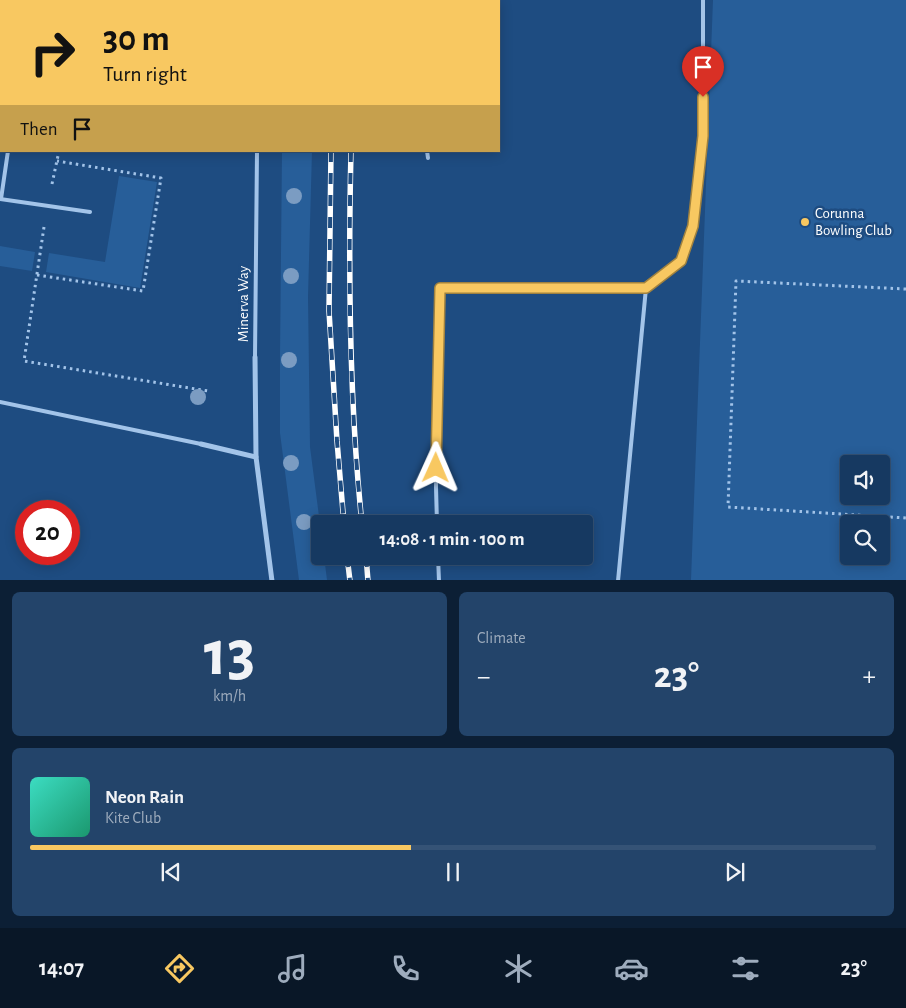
<!DOCTYPE html>
<html lang="en">
<head>
<meta charset="utf-8">
<style>
	body { margin:0; font-family:"Alegreya Sans",sans-serif; background:#23446a; color:#f1f3f6; height:100vh; display:flex; flex-direction:column; font-size:19px; white-space:nowrap }
	* { box-sizing:border-box; margin:0 }
	p { font-size:16px; color:#9eacbd }
	.icon { flex:none; width:28px; height:28px; fill:none; stroke:currentColor; stroke-width:2; stroke-linecap:round; stroke-linejoin:round }
	.map { position:relative; height:580px; overflow:hidden }
	.drawer { display:flex; flex-direction:column; gap:12px; padding:12px; background:#0c1f35; flex:1 }
	.drawer>* { flex:none }
	.hud { position:absolute; left:0px; top:0px; width:500px; height:152px; box-shadow:0 2px 12px #0003,0 0 0 1px #355376; background:#f8c861; color:#111; overflow:hidden }
	.controls { position:absolute; left:840px; top:455px; display:grid; gap:10px }
	.controls a { display:grid; place-items:center; width:50px; height:50px; border-radius:5px; background:#163961; box-shadow:0 2px 12px #0003,0 0 0 1px #355376; font-size:25px }
	.speed { position:absolute; left:15px; top:500px; display:flex; gap:10px; font-size:25px; font-weight:700; text-align:center }
	.speed>* { display:grid; place-content:center; width:65px; height:65px; border-radius:50%; background:#163961; box-shadow:0 2px 12px #0003,0 0 0 1px #355376; line-height:1 }
	.speed .limit { border:8px solid #d22; background:#fff; color:#111 }
	.pin { position:absolute; display:grid; place-items:center; width:42px; height:42px; color:#fff; margin:-51px -21px; border-radius:50% 50% 50% 0; rotate:-45deg; box-shadow:0 0 5px #0007 }
	.pin .icon { rotate:45deg }
	.me { position:absolute; width:55px; margin:-28px; rotate:1deg; stroke-linejoin:round; filter:drop-shadow(0 0 4px #0008) }
	.turn { display:flex; align-items:center; gap:18px; height:105px; padding:0 20px; font-size:22px }
	.turn .icon { width:65px; height:65px; stroke-width:2.5 }
	.turn b { display:block; font-size:35px; line-height:42px }
	.then { display:flex; align-items:center; height:48px; padding:0 20px; background:#0003; gap:10px; font-size:19px }
	.big { font-size:38px; font-weight:700; line-height:1.1 }
	.drawer .widget { flex:1; display:flex; flex-direction:column; justify-content:center; gap:8px; min-width:0; padding:0 18px; border-radius:8px; background:#23446a }
	.drawer .dial { align-items:center; gap:0 }
	.dial b { font-size:65px; line-height:1 }
	.song { display:flex; align-items:center; gap:15px }
	.cover { width:60px; height:60px; border-radius:8px; background:linear-gradient(135deg,hsl(170 70% 55%),hsl(160 70% 35%)) }
	.played { height:5px; border-radius:2px; background:linear-gradient(90deg,#f8c861 45%,#355376 45%) }
	.keys { display:flex; justify-content:space-around; direction:ltr }
	.heat { display:flex; justify-content:space-between; align-items:center; font-size:28px; direction:ltr }
	.drawer .tiles { flex:1; display:grid; gap:12px; grid-template-columns:1fr 1fr }
	.widget:last-child { grid-column:span 2 }
	.trip { position:absolute; left:311px; top:515px; width:282px; height:50px; border-radius:5px; background:#163961; box-shadow:0 2px 12px #0003,0 0 0 1px #355376; font-weight:700; line-height:50px; text-align:center }
	.tabs { display:flex; height:80px; justify-content:space-around; align-items:center; background:#091727; color:#9eacbd }
	.tabs .icon { width:35px; height:35px }
	.tabs .active { color:#f8c861 }
	.tabs b { font-size:22px; color:#f1f3f6 }
	.map>svg:first-child { display:block }
	.green { fill:#275e99; fill-rule:evenodd }
	.lines { fill:none; stroke-linecap:round; stroke-linejoin:round }
	.path { stroke:#a3c4e9; stroke-width:3; stroke-dasharray:2.5 4; stroke-linecap:butt }
	.service { stroke:#a3c4e9; stroke-width:4 }
	.minor { stroke:#a3c4e9; stroke-width:5 }
	.rail-casing { stroke:#fff; stroke-width:5.5 }
	.rail { stroke:#1e4c81; stroke-width:4; stroke-dasharray:11; stroke-linecap:butt }
	.tree { fill:#7b9cc2 }
	.route-casing { stroke:#a1823f; stroke-width:12 }
	.route { stroke:#f8c861; stroke-width:9 }
	.poi-dot { fill:#f8c861; stroke:#1e4c81; stroke-width:2 }
	.labels { text-anchor:middle; dominant-baseline:central; stroke-width:5; stroke-linejoin:round; paint-order:stroke }
	.poi-label { font-size:15px; fill:#fff; stroke:#1e4c81; text-anchor:start }
	.street-label { font-size:15px; fill:#fff; stroke:#1e4c81 }
</style>
</head>
<body>
<div class="map">
<svg width="906" height="581" viewBox="0 0 906 581">
	<rect width="100%" height="100%" fill="#1e4c81"/>
	<g class="green">
		<path d="M 713,0 L 906,0 L 906,580 L 691,580 ZM 849,464 L 881,464 L 881,496 L 849,496 ZM 849,524 L 881,524 L 881,556 L 849,556 Z"/>
		<path d="M 282,151 L 312,151 L 308,297 L 310,447 L 320,524 L 320,556 L 324,556 L 327,580 L 299,580 L 280,433 L 280,357 Z"/>
		<path d="M 119,176 L 157,182 L 140,288 L 46,272 L 49,253 L 105,262 Z"/>
		<path d="M 0,246 L 35,252 L 32,271 L 0,266 Z"/>
	</g>
	<g class="lines">
		<g class="path">
			<path d="M 166,0 L 175,1"/>
			<path d="M 81,1 L 81,0"/>
			<path d="M 52,184 L 59,151"/>
			<path d="M 44,227 L 24,361 L 208,391"/>
			<path d="M 37,275 L 143,291 L 161,178 L 57,161"/>
			<path d="M 906,289 L 736,281 L 728,507 L 906,518"/>
		</g>
		<g class="service">
			<path d="M 417,0 L 417,1"/>
			<path d="M 31,1 L 31,0"/>
			<path d="M 259,1 L 259,0"/>
			<path d="M 427,151 L 428,158"/>
			<path d="M 0,199 L 90,212"/>
			<path d="M 1,199 L 8,151"/>
			<path d="M 646,288 L 681,261 L 693,226 L 703,135 L 703,0"/>
			<path d="M 255,357 L 257,151"/>
			<path d="M 0,402 L 201,444"/>
			<path d="M 437,524 L 436,487 L 440,288 L 646,288 L 618,581"/>
			<path d="M 438,556 L 439,581"/>
		</g>
		<g class="minor">
			<path d="M 255,357 L 256,457 L 272,581"/>
			<path d="M 201,444 L 256,457"/>
		</g>
		<defs>
			<g id="rail">
				<path d="M 335,1 L 335,0"/>
				<path d="M 353,1 L 353,0"/>
				<path d="M 331,151 L 329,311 L 337,441 L 344,524"/>
				<path d="M 351,151 C 348,276 349,400 362,524"/>
				<path d="M 347,556 L 350,581"/>
				<path d="M 366,556 L 368,581"/>
			</g>
		</defs>
		<use href="#rail" class="rail-casing"/>
		<use href="#rail" class="rail"/>
	</g>
	<g class="tree">
		<circle cx="294" cy="196" r="8"/>
		<circle cx="291" cy="276" r="8"/>
		<circle cx="289" cy="360" r="8"/>
		<circle cx="198" cy="397" r="8"/>
		<circle cx="291" cy="463" r="8"/>
		<circle cx="304" cy="522" r="8"/>
	</g>
	<g class="lines">
		<defs>
			<path id="route" d="M 436,468 L 440,288 L 646,288 L 681,261 L 693,226 L 703,136 L 703,97"/>
		</defs>
		<use href="#route" class="route-casing"/>
		<use href="#route" class="route"/>
	</g>
	<circle class="poi-dot" cx="805" cy="222" r="5"/>
	<g class="labels">
		<g class="poi-label">
			<text x="815" y="213">Corunna<tspan x="815" dy="17">Bowling Club</tspan></text>
		</g>
		<g class="street-label">
			<text transform="translate(243 304) rotate(-90)">Minerva Way</text>
		</g>
	</g>
</svg>
<div class="controls">
<a><svg class="icon" aria-label="sound" viewBox="0 0 24 24"><path d="M4 9h4l5-4v14l-5-4H4zM17 9q2 3 0 6"/></svg></a>
<a><svg class="icon" aria-label="search" viewBox="0 0 24 24"><circle cx="10" cy="10" r="6"/><path d="M15 15l6 6"/></svg></a>
</div>
<div class="speed"><div class="limit">20</div></div>
<div class="pin" style="left:703px;top:97px;background:#d93025"><svg class="icon" aria-label="arrive" viewBox="0 0 24 24"><path d="M6 21V4h12l-3 4 3 4H6"/></svg></div>
<svg class="me" style="left:436px;top:468px" viewBox="-20 -20 40 40"><path d="M0-17L14 15 0 8-14 15z" fill="#f8c861" stroke="#fff" stroke-width="4"/></svg>
<div class="trip">14:08 · 1 min · 100 m</div>
<div class="hud">
<div class="turn"><svg class="icon" aria-label="right" viewBox="0 0 24 24"><path d="M7 20v-9h11M14 6l5 5-5 5"/></svg><div><b>30 m</b>Turn right</div></div>
<div class="then">Then<svg class="icon" aria-label="arrive" viewBox="0 0 24 24"><path d="M6 21V4h12l-3 4 3 4H6"/></svg></div>
</div>
</div>
<section class="drawer">
<div class="tiles">
<div class="widget dial"><b>13</b><p>km/h</p></div>
<div class="widget"><p>Climate</p>
<div class="heat"><a>−</a><b class="big">23°</b><a>+</a></div>
</div>
<div class="widget">
<div class="song"><i class="cover"></i><div><b>Neon Rain</b><p>Kite Club</p></div></div>
<div class="played"></div>
<div class="keys"><svg class="icon" aria-label="previous" viewBox="0 0 24 24"><path d="M18 5L8 12l10 7zM5 5v14"/></svg><svg class="icon" aria-label="pause" viewBox="0 0 24 24"><path d="M8 5v14M16 5v14"/></svg><svg class="icon" aria-label="next" viewBox="0 0 24 24"><path d="M6 5l10 7-10 7zM19 5v14"/></svg></div>
</div>
</div>
</section>
<nav class="tabs">
<b>14:07</b>
<svg class="icon active" aria-label="directions" viewBox="0 0 24 24"><path d="M12 3l9 9-9 9-9-9zM9 14v-3h6M13 9l2 2-2 2"/></svg>
<svg class="icon" aria-label="music" viewBox="0 0 24 24"><path d="M9 18V5l10-2v13"/><circle cx="6" cy="18" r="3"/><circle cx="16" cy="16" r="3"/></svg>
<svg class="icon" aria-label="phone" viewBox="0 0 24 24"><path d="M5 4h4l2 5-3 2q2 4 5 5l2-3 5 2v4C11 20 4 13 5 4z"/></svg>
<svg class="icon" aria-label="climate" viewBox="0 0 24 24"><path d="M12 3v18M4 7l16 10M4 17L20 7"/></svg>
<svg class="icon" aria-label="car" viewBox="0 0 24 24"><path d="M5 17H2v-5l4-1 3-4h7l3 4 3 1v5h-3M9 17h6M6 11h13"/><circle cx="7" cy="17" r="2"/><circle cx="17" cy="17" r="2"/></svg>
<svg class="icon" aria-label="filters" viewBox="0 0 24 24"><path d="M4 7h16M4 17h16"/><circle cx="9" cy="7" r="2"/><circle cx="15" cy="17" r="2"/></svg>
<b>23°</b>
</nav>
</body>
</html>
